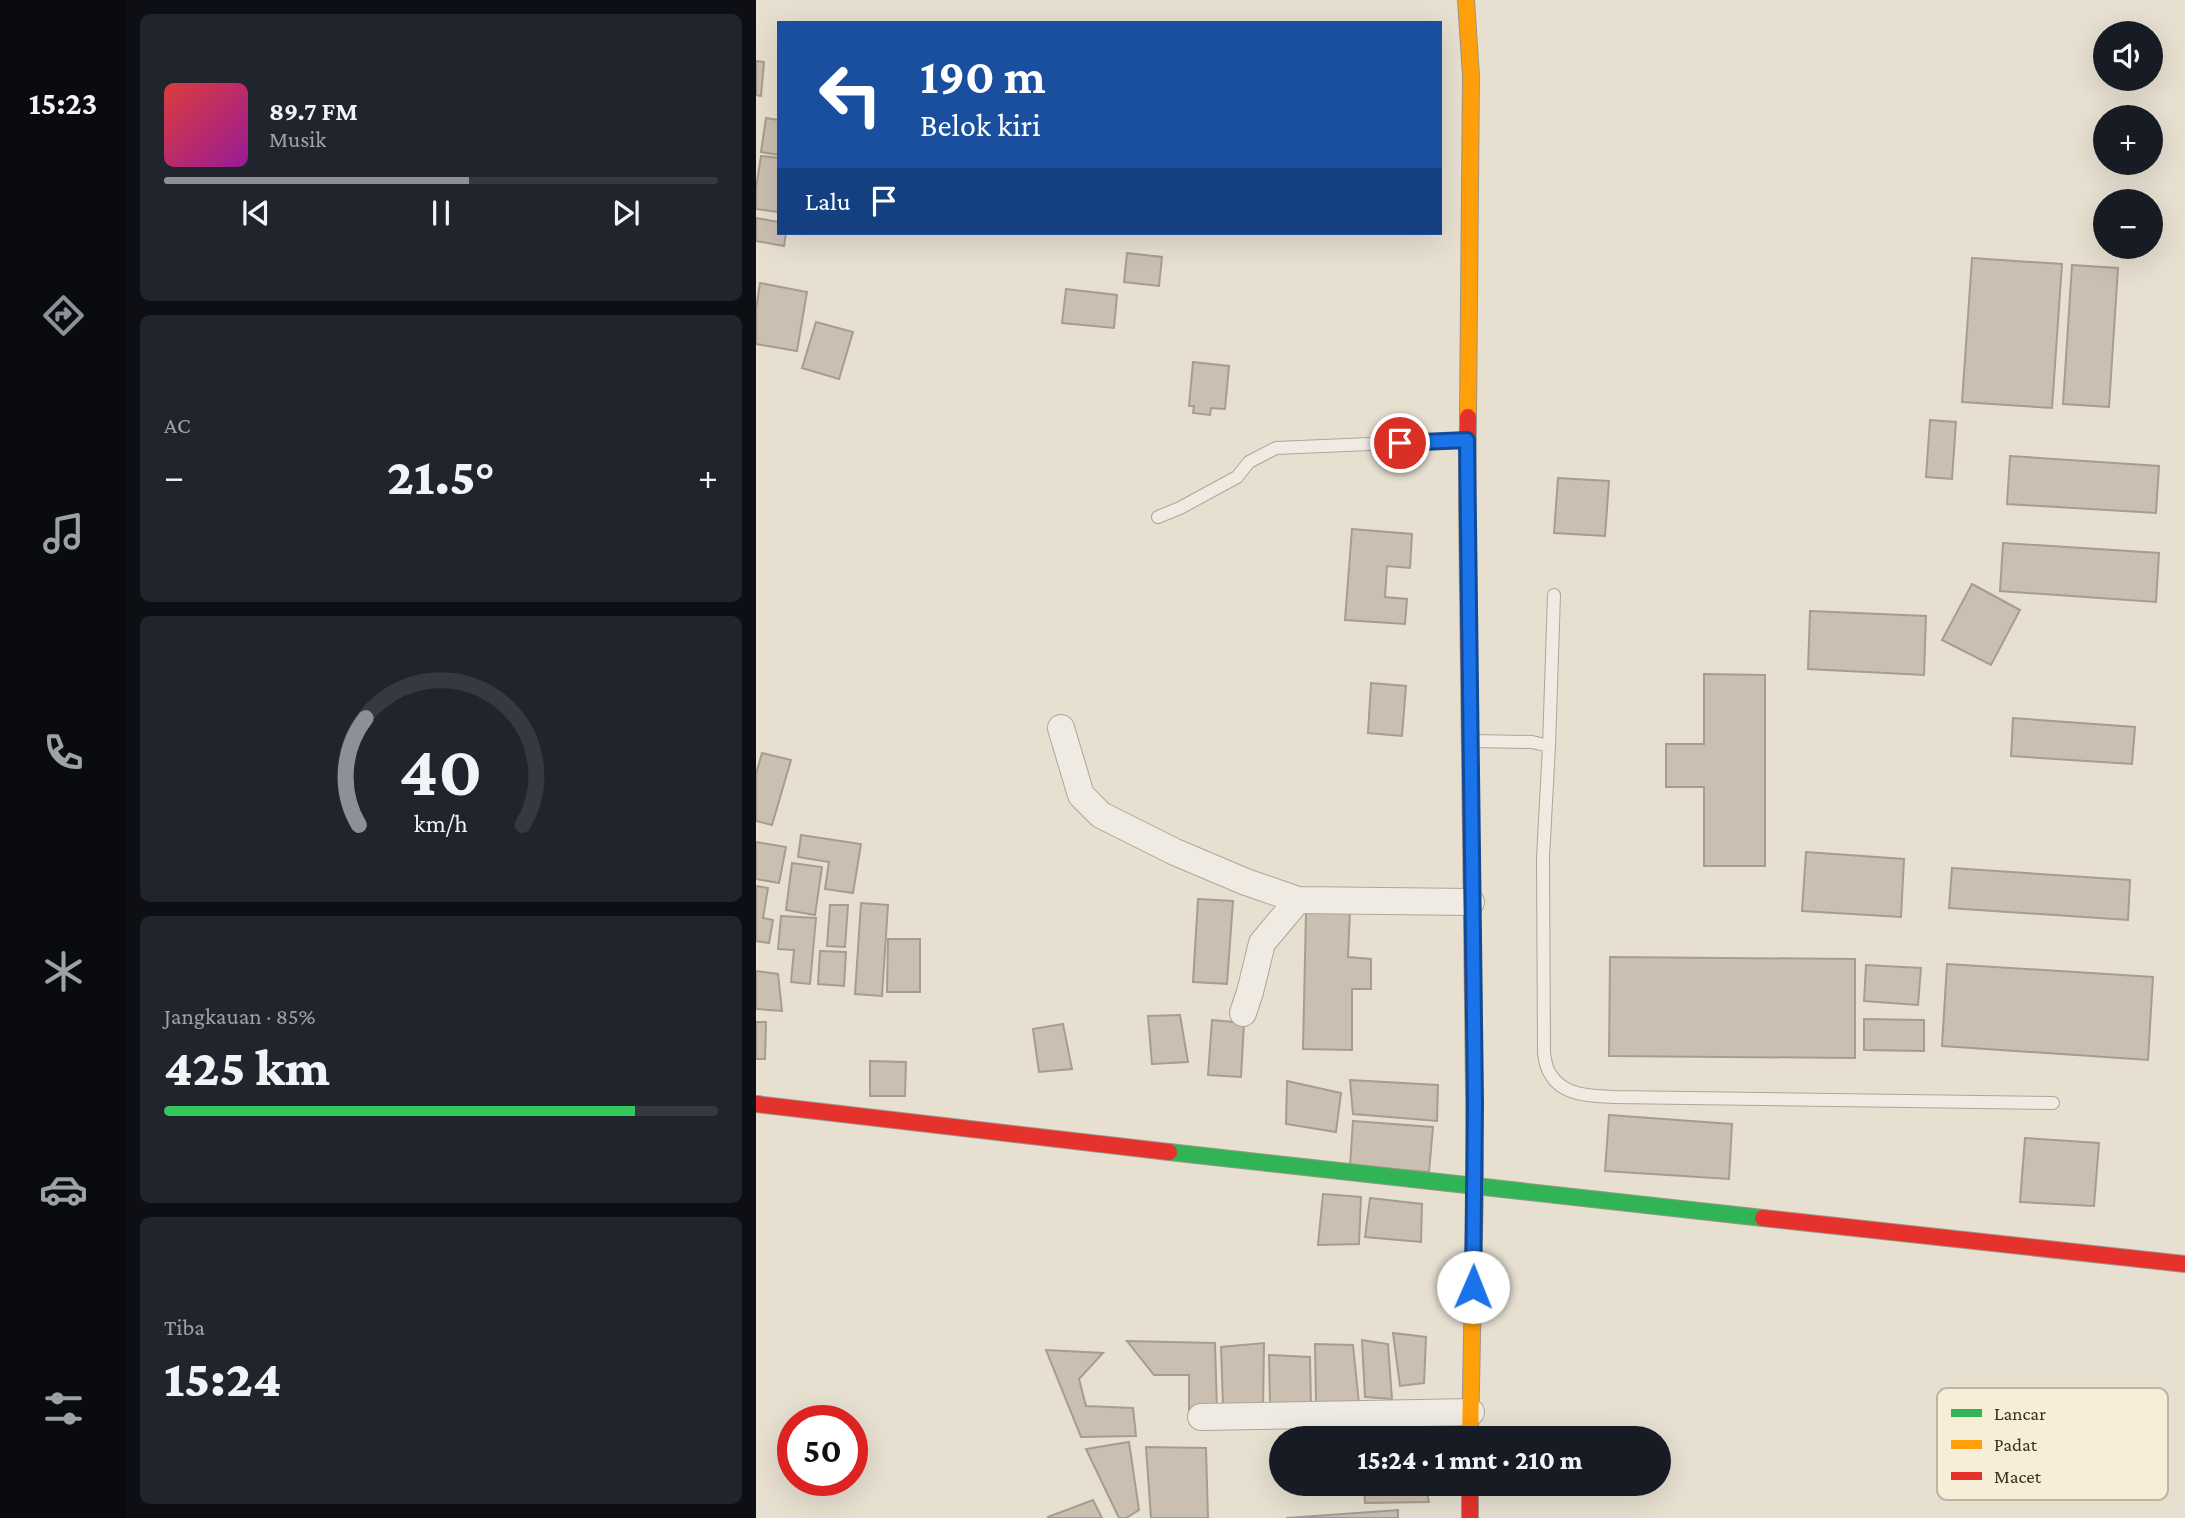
<!DOCTYPE html>
<html lang="id">
<head>
<meta charset="utf-8">
<style>
	body { margin:0; font-family:"Crimson Pro",serif; background:#20242c; color:#f1f3f6; height:100vh; display:flex; flex-direction:column; font-size:26px; white-space:nowrap }
	* { box-sizing:border-box; margin:0 }
	p { font-size:23px; color:#9ea1a6 }
	.icon { flex:none; width:38px; height:38px; fill:none; stroke:currentColor; stroke-width:2; stroke-linecap:round; stroke-linejoin:round }
	.map { position:relative; flex:1; overflow:hidden }
	.drawer { display:flex; flex-direction:column; gap:14px; padding:14px; background:#0d0f14; width:630px }
	.drawer>* { flex:none }
	.hud { position:absolute; left:21px; top:21px; width:665px; height:214px; border-radius:0px; box-shadow:0 7px 28px #0002; background:#1a4fa0; color:#fff; overflow:hidden }
	.buttons { position:absolute; left:1337px; top:21px; display:grid; gap:14px }
	.buttons a { display:grid; place-items:center; width:70px; height:70px; border-radius:50%; background:#171b24; box-shadow:0 7px 28px #0002; font-size:35px }
	.speed { position:absolute; left:21px; top:1405px; display:flex; gap:14px; font-size:35px; font-weight:700; text-align:center }
	.speed>* { display:grid; place-content:center; width:91px; height:91px; border-radius:50%; background:#171b24; box-shadow:0 7px 28px #0002; line-height:1 }
	.speed .limit { border:10px solid #d22; background:#fff; color:#111 }
	.pin { position:absolute; display:grid; place-items:center; width:60px; height:60px; color:#fff; margin:-30px; border:4px solid #fff; border-radius:50%; box-shadow:0 2px 7px #0007 }
	.me { position:absolute; width:77px; margin:-38px; rotate:1deg; stroke-linejoin:round; filter:drop-shadow(0 0 5px #0008) }
	.turn { display:flex; align-items:center; gap:24px; height:147px; padding:0 28px; font-size:32px }
	.turn .icon { width:91px; height:91px; stroke-width:2.5 }
	.turn b { display:block; font-size:49px; line-height:60px }
	.then { display:flex; align-items:center; height:66px; padding:0 28px; background:#0003; gap:14px; font-size:26px }
	.big { font-size:52px; font-weight:800; line-height:1.1 }
	.drawer .tile { flex:1; display:flex; flex-direction:column; justify-content:center; gap:10px; min-width:0; padding:0 24px; border-radius:10px; background:#20242c }
	.drawer .dial { align-items:center; gap:0 }
	.dial svg { height:182px; overflow:visible; fill:none; stroke:#363941; stroke-width:7; stroke-linecap:round; text-anchor:middle }
	.dial text { fill:#f1f3f6; stroke:none }
	.song { display:flex; align-items:center; gap:21px }
	.cover { width:84px; height:84px; border-radius:10px; background:linear-gradient(135deg,hsl(0 70% 55%),hsl(300 70% 35%)) }
	.played { height:7px; border-radius:4px; background:linear-gradient(90deg,#8c9099 55%,#363941 55%) }
	.keys { display:flex; justify-content:space-around; direction:ltr }
	.heat { display:flex; justify-content:space-between; align-items:center; font-size:38px; direction:ltr }
	.charge { height:10px; border-radius:5px; background:linear-gradient(90deg,#34c759 85%,#363941 0) }
	.trip { position:absolute; left:513px; top:1426px; width:402px; height:70px; border-radius:35px; background:#171b24; box-shadow:0 7px 28px #0002; font-weight:800; line-height:70px; text-align:center }
	main { display:flex; flex:1; min-height:0 }
	.dock { display:flex; flex-direction:column; width:126px; justify-content:space-around; align-items:center; background:#090b0e; color:#9ea1a6 }
	.dock .icon { width:49px; height:49px }
	.dock .on { color:#8c9099 }
	.dock b { font-size:32px; color:#f1f3f6 }
	.map>svg:first-child { display:block }
	.building { fill:#cbbfb2; stroke:#a89c90; stroke-width:2 }
	.lines { fill:none; stroke-linecap:round; stroke-linejoin:round }
	.lane-casing { stroke:#ada599; stroke-width:14 }
	.street-casing { stroke:#ada599; stroke-width:28 }
	.fast-casing { stroke:#9c958a; stroke-width:18 }
	.slow-casing { stroke:#9c958a; stroke-width:18 }
	.jam-casing { stroke:#9c958a; stroke-width:18 }
	.lane { stroke:#efebe3; stroke-width:12 }
	.street { stroke:#efebe3; stroke-width:26 }
	.fast { stroke:#30b455; stroke-width:16 }
	.slow { stroke:#ff9f0a; stroke-width:16 }
	.jam { stroke:#e5322d; stroke-width:16 }
	.route-casing { stroke:#114b97; stroke-width:18 }
	.route { stroke:#1a73e8; stroke-width:12 }
	.key { fill:#f7eed8; stroke:#bfb4a1; stroke-width:2 }
	.key-label { font-size:19px; fill:#3d2e20 }
</style>
</head>
<body>
<main>
<nav class="dock">
<b>15:23</b>
<svg class="icon on" aria-label="directions" viewBox="0 0 24 24"><path d="M12 3l9 9-9 9-9-9zM9 14v-3h6M13 9l2 2-2 2"/></svg>
<svg class="icon" aria-label="music" viewBox="0 0 24 24"><path d="M9 18V5l10-2v13"/><circle cx="6" cy="18" r="3"/><circle cx="16" cy="16" r="3"/></svg>
<svg class="icon" aria-label="phone" viewBox="0 0 24 24"><path d="M5 4h4l2 5-3 2q2 4 5 5l2-3 5 2v4C11 20 4 13 5 4z"/></svg>
<svg class="icon" aria-label="climate" viewBox="0 0 24 24"><path d="M12 3v18M4 7l16 10M4 17L20 7"/></svg>
<svg class="icon" aria-label="car" viewBox="0 0 24 24"><path d="M5 17H2v-5l4-1 3-4h7l3 4 3 1v5h-3M9 17h6M6 11h13"/><circle cx="7" cy="17" r="2"/><circle cx="17" cy="17" r="2"/></svg>
<svg class="icon" aria-label="filters" viewBox="0 0 24 24"><path d="M4 7h16M4 17h16"/><circle cx="9" cy="7" r="2"/><circle cx="15" cy="17" r="2"/></svg>
</nav>
<section class="drawer">
<div class="tile">
<div class="song"><i class="cover"></i><div><b>89.7 FM</b><p>Musik</p></div></div>
<div class="played"></div>
<div class="keys"><svg class="icon" aria-label="previous" viewBox="0 0 24 24"><path d="M18 5L8 12l10 7zM5 5v14"/></svg><svg class="icon" aria-label="pause" viewBox="0 0 24 24"><path d="M8 5v14M16 5v14"/></svg><svg class="icon" aria-label="next" viewBox="0 0 24 24"><path d="M6 5l10 7-10 7zM19 5v14"/></svg></div>
</div>
<div class="tile"><p>AC</p>
<div class="heat"><a>−</a><b class="big">21.5°</b><a>+</a></div>
</div>
<div class="tile dial"><svg viewBox="0 0 100 80">
<path d="M14 69A42 42 0 1 1 86 69"/>
<path d="M14 69A42 42 0 0 1 17 22" stroke="#8c9099"/>
<text x="50" y="56" font-size="32" font-weight="700">40</text>
<text x="50" y="72" font-size="11">km/h</text>
</svg></div>
<div class="tile"><p>Jangkauan · 85%</p><b class="big">425 km</b><div class="charge"></div></div>
<div class="tile"><p>Tiba</p><b class="big">15:24</b></div>
</section>
<div class="map">
<svg width="1429" height="1518" viewBox="0 0 1429 1518">
	<rect width="100%" height="100%" fill="#e7e0d1"/>
	<g class="building">
		<path d="M 0,61 L 8,62 L 5,96 L 0,95 Z"/>
		<path d="M 10,118 L 23,120 L 23,155 L 5,152 Z"/>
		<path d="M 5,156 L 23,158 L 23,212 L 0,209 L 0,188 Z"/>
		<path d="M 0,218 L 23,222 L 23,233 L 30,233 L 28,246 L 0,241 Z"/>
		<path d="M 371,253 L 406,257 L 403,286 L 368,282 Z"/>
		<path d="M 1216,258 L 1306,264 L 1296,408 L 1206,402 Z"/>
		<path d="M 1316,265 L 1362,268 L 1353,407 L 1307,404 Z"/>
		<path d="M 4,283 L 51,292 L 41,351 L 0,344 L 0,309 Z"/>
		<path d="M 310,289 L 361,295 L 358,328 L 306,323 Z"/>
		<path d="M 60,322 L 97,332 L 83,379 L 46,368 Z"/>
		<path d="M 437,362 L 473,366 L 469,409 L 455,408 L 454,415 L 437,413 L 438,406 L 433,406 Z"/>
		<path d="M 1174,420 L 1200,422 L 1196,479 L 1170,477 Z"/>
		<path d="M 1254,456 L 1403,466 L 1400,513 L 1251,504 Z"/>
		<path d="M 802,478 L 853,481 L 849,536 L 798,533 Z"/>
		<path d="M 596,529 L 656,534 L 654,568 L 631,566 L 629,597 L 651,599 L 649,624 L 589,620 Z"/>
		<path d="M 1247,543 L 1403,553 L 1400,602 L 1244,591 Z"/>
		<path d="M 1216,584 L 1264,610 L 1235,665 L 1186,640 Z"/>
		<path d="M 1054,611 L 1170,616 L 1168,675 L 1052,669 Z"/>
		<path d="M 948,674 L 1009,675 L 1009,866 L 948,866 L 948,787 L 910,787 L 910,744 L 948,744 Z"/>
		<path d="M 615,683 L 650,686 L 646,736 L 612,733 Z"/>
		<path d="M 1257,718 L 1379,727 L 1376,764 L 1255,756 Z"/>
		<path d="M 6,753 L 35,760 L 16,825 L 0,821 L 0,774 Z"/>
		<path d="M 45,835 L 105,844 L 97,893 L 69,889 L 73,862 L 42,857 Z"/>
		<path d="M 0,842 L 30,847 L 23,883 L 0,879 Z"/>
		<path d="M 1050,852 L 1148,859 L 1145,917 L 1046,911 Z"/>
		<path d="M 36,863 L 66,867 L 59,915 L 30,910 Z"/>
		<path d="M 1196,868 L 1374,880 L 1372,920 L 1193,908 Z"/>
		<path d="M 0,886 L 12,888 L 7,918 L 17,920 L 13,943 L 0,941 Z"/>
		<path d="M 442,899 L 477,901 L 471,984 L 437,982 Z"/>
		<path d="M 105,903 L 132,905 L 126,996 L 99,994 Z"/>
		<path d="M 74,905 L 92,905 L 89,947 L 71,946 Z"/>
		<path d="M 594,910 L 592,957 L 615,959 L 615,989 L 596,989 L 596,1050 L 547,1049 L 550,912 Z"/>
		<path d="M 25,916 L 60,918 L 54,984 L 35,982 L 38,950 L 22,949 Z"/>
		<path d="M 132,939 L 164,939 L 164,992 L 131,992 Z"/>
		<path d="M 64,951 L 90,952 L 88,986 L 62,984 Z"/>
		<path d="M 854,957 L 1099,959 L 1099,1058 L 853,1056 Z"/>
		<path d="M 1191,964 L 1397,977 L 1392,1060 L 1186,1046 Z"/>
		<path d="M 1110,965 L 1165,968 L 1162,1005 L 1108,1001 Z"/>
		<path d="M 0,971 L 22,974 L 26,1011 L 0,1009 Z"/>
		<path d="M 424,1015 L 432,1062 L 396,1064 L 392,1016 Z"/>
		<path d="M 1108,1019 L 1168,1020 L 1168,1051 L 1108,1050 Z"/>
		<path d="M 456,1020 L 488,1023 L 485,1077 L 452,1075 Z"/>
		<path d="M 0,1022 L 10,1022 L 9,1059 L 0,1059 Z"/>
		<path d="M 307,1024 L 316,1069 L 283,1072 L 277,1029 Z"/>
		<path d="M 114,1061 L 150,1062 L 149,1096 L 114,1096 Z"/>
		<path d="M 594,1080 L 682,1085 L 681,1121 L 597,1114 Z"/>
		<path d="M 531,1081 L 585,1093 L 580,1132 L 530,1124 Z"/>
		<path d="M 853,1115 L 976,1124 L 973,1179 L 849,1171 Z"/>
		<path d="M 597,1121 L 677,1127 L 673,1172 L 594,1166 Z"/>
		<path d="M 1269,1138 L 1343,1143 L 1338,1206 L 1264,1202 Z"/>
		<path d="M 567,1194 L 605,1197 L 603,1244 L 562,1245 Z"/>
		<path d="M 614,1198 L 666,1204 L 665,1242 L 609,1237 Z"/>
		<path d="M 637,1333 L 670,1337 L 668,1383 L 644,1386 Z"/>
		<path d="M 606,1340 L 632,1344 L 636,1399 L 609,1397 Z"/>
		<path d="M 371,1341 L 459,1343 L 461,1412 L 433,1410 L 433,1375 L 398,1375 Z"/>
		<path d="M 508,1343 L 507,1408 L 467,1406 L 465,1347 Z"/>
		<path d="M 559,1344 L 597,1345 L 603,1404 L 560,1404 Z"/>
		<path d="M 290,1350 L 347,1353 L 323,1379 L 330,1406 L 377,1408 L 380,1436 L 325,1437 Z"/>
		<path d="M 513,1355 L 554,1357 L 555,1405 L 514,1405 Z"/>
		<path d="M 605,1429 L 653,1431 L 656,1438 L 606,1438 Z"/>
		<path d="M 373,1442 L 383,1510 L 370,1518 L 363,1518 L 330,1449 Z"/>
		<path d="M 390,1447 L 450,1448 L 452,1518 L 395,1518 Z"/>
		<path d="M 608,1484 L 669,1484 L 673,1502 L 609,1503 Z"/>
		<path d="M 337,1500 L 346,1518 L 293,1518 L 292,1517 Z"/>
		<path d="M 642,1510 L 642,1518 L 530,1518 Z"/>
	</g>
	<g class="lines">
		<defs>
			<g id="lane">
				<path d="M 402,517 L 424,508 L 481,477 L 493,462 L 520,448 L 707,440"/>
				<path d="M 716,741 L 776,742 L 793,746 L 787,858 L 788,1053 C 789,1060 790,1069 795,1075 C 807,1096 837,1096 858,1097 L 1297,1103"/>
				<path d="M 793,746 L 798,595"/>
			</g>
			<g id="street">
				<path d="M 305,728 L 325,795 L 345,815 L 419,852 L 490,882 L 542,900 L 715,902"/>
				<path d="M 487,1013 L 494,992 L 506,943 L 542,900"/>
				<path d="M 445,1417 L 715,1412"/>
			</g>
			<path id="fast" d="M 413,1152 L 1007,1218"/>
			<g id="slow">
				<path d="M 710,0 L 715,76 L 712,417"/>
				<path d="M 714,1438 L 719,1187 L 717,1002"/>
			</g>
			<g id="jam">
				<path d="M 712,417 L 711,507 L 717,1002"/>
				<path d="M 0,1104 L 413,1152"/>
				<path d="M 1007,1218 L 1429,1264"/>
				<path d="M 714,1484 L 714,1518"/>
			</g>
		</defs>
		<use href="#lane" class="lane-casing"/>
		<use href="#street" class="street-casing"/>
		<use href="#fast" class="fast-casing"/>
		<use href="#slow" class="slow-casing"/>
		<use href="#jam" class="jam-casing"/>
		<use href="#lane" class="lane"/>
		<use href="#street" class="street"/>
		<use href="#fast" class="fast"/>
		<use href="#slow" class="slow"/>
		<use href="#jam" class="jam"/>
	</g>
	<g class="lines">
		<defs>
			<path id="route" d="M 644,443 L 711,440 L 719,1104 L 717,1287"/>
		</defs>
		<use href="#route" class="route-casing"/>
		<use href="#route" class="route"/>
	</g>
	<rect x="1181" y="1388" width="231" height="112" rx="10" class="key"/>
	<rect x="1195" y="1409" width="31" height="8" fill="#30b455"/>
	<rect x="1195" y="1440" width="31" height="9" fill="#ff9f0a"/>
	<rect x="1195" y="1472" width="31" height="8" fill="#e5322d"/>
	<g class="key-label">
		<text x="1238" y="1420">Lancar</text>
		<text x="1238" y="1451">Padat</text>
		<text x="1238" y="1483">Macet</text>
	</g>
</svg>
<div class="buttons">
<a><svg class="icon" aria-label="sound" viewBox="0 0 24 24"><path d="M4 9h4l5-4v14l-5-4H4zM17 9q2 3 0 6"/></svg></a>
<a>+</a>
<a>−</a>
</div>
<div class="speed"><div class="limit">50</div></div>
<div class="pin" style="left:644px;top:443px;background:#d93025"><svg class="icon" aria-label="arrive" viewBox="0 0 24 24"><path d="M6 21V4h12l-3 4 3 4H6"/></svg></div>
<svg class="me" style="left:717px;top:1287px" viewBox="-20 -20 40 40"><circle r="19" fill="#fff"/><path d="M0-13L10 11 0 6-10 11z" fill="#1a73e8"/></svg>
<div class="trip">15:24 · 1 mnt · 210 m</div>
<div class="hud">
<div class="turn"><svg class="icon" aria-label="left" viewBox="0 0 24 24"><path d="M17 20v-9H6M10 6l-5 5 5 5"/></svg><div><b>190 m</b>Belok kiri</div></div>
<div class="then">Lalu<svg class="icon" aria-label="arrive" viewBox="0 0 24 24"><path d="M6 21V4h12l-3 4 3 4H6"/></svg></div>
</div>
</div>
</main>
</body>
</html>
